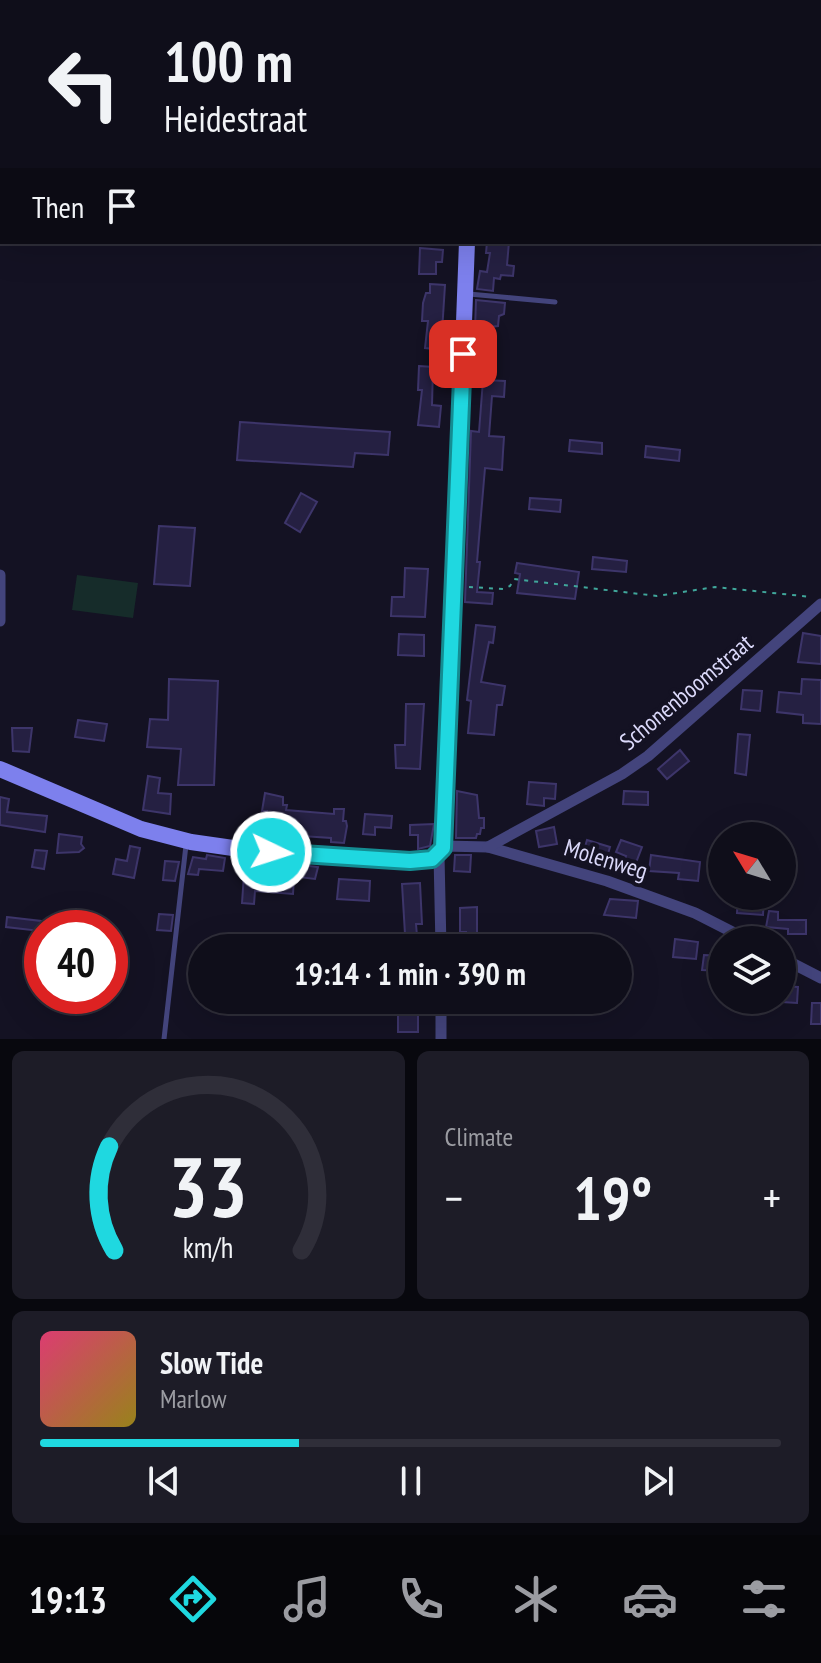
<!DOCTYPE html>
<html lang="en">
<head>
<meta charset="utf-8">
<style>
	body { margin:0; font-family:"PT Sans Narrow",sans-serif; background:#1d1c27; color:#f1f3f6; height:100vh; display:flex; flex-direction:column; font-size:30px; white-space:nowrap }
	* { box-sizing:border-box; margin:0 }
	p { font-size:26px; color:#9b9ca2 }
	.icon { flex:none; width:44px; height:44px; fill:none; stroke:currentColor; stroke-width:2; stroke-linecap:round; stroke-linejoin:round }
	.map { position:relative; height:1039px; overflow:hidden }
	.details { display:flex; flex-direction:column; gap:12px; padding:12px; background:#08080e; flex:1 }
	.details>* { flex:none }
	.banner { position:absolute; left:0px; top:0px; width:822px; height:244px; box-shadow:0 8px 32px #0002,0 0 0 2px #2f2e39; background:#0f0e1a; color:#f1f3f6; overflow:hidden }
	.needle { width:52px; rotate:308deg }
	.controls { position:absolute; left:708px; top:822px; display:grid; gap:16px }
	.controls a { display:grid; place-items:center; width:88px; height:88px; border-radius:50%; background:#0f0e1a; box-shadow:0 8px 32px #0002,0 0 0 2px #2f2e39; font-size:40px }
	.speed { position:absolute; left:24px; top:910px; display:flex; gap:16px; font-size:40px; font-weight:700; text-align:center }
	.speed>* { display:grid; place-content:center; width:104px; height:104px; border-radius:50%; background:#0f0e1a; box-shadow:0 8px 32px #0002,0 0 0 2px #2f2e39; line-height:1 }
	.speed .limit { border:12px solid #d22; background:#fff; color:#111 }
	.pin { position:absolute; display:grid; place-items:center; width:68px; height:68px; color:#fff; margin:-34px; border-radius:16px; box-shadow:0 4px 12px #0006 }
	.me { position:absolute; width:88px; margin:-44px; rotate:94deg; stroke-linejoin:round; filter:drop-shadow(0 0 6px #0008) }
	.turn { display:flex; align-items:center; gap:28px; height:168px; padding:0 32px; font-size:36px }
	.turn .icon { width:104px; height:104px; stroke-width:2.5 }
	.turn b { display:block; font-size:56px; line-height:68px }
	.then { display:flex; align-items:center; height:76px; padding:0 32px; background:#0003; gap:16px; font-size:30px }
	.big { font-size:60px; font-weight:700; line-height:1.1 }
	.details .card { flex:1; display:flex; flex-direction:column; justify-content:center; gap:12px; min-width:0; padding:0 28px; border-radius:12px; background:#1d1c27 }
	.details .dial { align-items:center; gap:0 }
	.dial svg { height:208px; overflow:visible; fill:none; stroke:#2f2e39; stroke-width:7; stroke-linecap:round; text-anchor:middle }
	.dial text { fill:#f1f3f6; stroke:none }
	.song { display:flex; align-items:center; gap:24px }
	.cover { width:96px; height:96px; border-radius:12px; background:linear-gradient(135deg,hsl(340 70% 55%),hsl(50 70% 35%)) }
	.played { height:8px; border-radius:4px; background:linear-gradient(90deg,#1fd8e0 35%,#2f2e39 35%) }
	.keys { display:flex; justify-content:space-around; direction:ltr }
	.heat { display:flex; justify-content:space-between; align-items:center; font-size:44px; direction:ltr }
	.details .tiles { flex:1; display:grid; gap:12px; grid-template-columns:1fr 1fr }
	.card:last-child { grid-column:span 2 }
	.trip { position:absolute; left:188px; top:934px; width:444px; height:80px; border-radius:40px; background:#0f0e1a; box-shadow:0 8px 32px #0002,0 0 0 2px #2f2e39; font-weight:700; line-height:80px; text-align:center }
	.dock { display:flex; height:128px; justify-content:space-around; align-items:center; background:#06060a; color:#9b9ca2 }
	.dock .icon { width:56px; height:56px }
	.dock .on { color:#1fd8e0 }
	.dock b { font-size:36px; color:#f1f3f6 }
	.map>svg:first-child { display:block }
	.green { fill:#162c2a }
	.building { fill:#252042; stroke:#3d356a; stroke-width:2 }
	.lines { fill:none; stroke-linecap:round; stroke-linejoin:round }
	.path { stroke:#40a79b; stroke-width:2; stroke-dasharray:4 6; stroke-linecap:butt }
	.lane { stroke:#43447c; stroke-width:5 }
	.street { stroke:#43447c; stroke-width:11 }
	.secondary { stroke:#7d80ed; stroke-width:16 }
	.route-casing { stroke:#148c92; stroke-width:20 }
	.route { stroke:#1fd8e0; stroke-width:14 }
	.labels { text-anchor:middle; dominant-baseline:central; stroke-width:8; stroke-linejoin:round; paint-order:stroke }
	.street-label { font-size:24px; fill:#dbd9fa; stroke:#141223 }
</style>
</head>
<body>
<div class="map">
<svg width="821" height="1039" viewBox="0 0 821 1039">
	<rect width="100%" height="100%" fill="#141223"/>
	<path class="green" d="M 77,575 L 138,583 L 133,618 L 72,610 Z"/>
	<g class="building">
		<path d="M 487,242 L 509,242 L 507,265 L 514,266 L 513,276 L 501,275 L 500,279 L 494,278 L 493,291 L 477,289 L 480,271 L 487,272 L 490,253 L 486,253 Z"/>
		<path d="M 420,248 L 443,250 L 442,262 L 436,262 L 436,274 L 419,274 Z"/>
		<path d="M 430,284 L 445,285 L 442,332 L 445,332 L 444,350 L 425,348 L 428,321 L 422,321 L 423,303 L 426,293 L 430,293 Z"/>
		<path d="M 476,300 L 505,303 L 504,314 L 499,316 L 498,326 L 490,327 L 490,342 L 483,342 L 482,358 L 474,358 Z"/>
		<path d="M 419,366 L 433,367 L 432,405 L 441,406 L 439,427 L 418,425 L 422,390 L 418,390 Z"/>
		<path d="M 483,380 L 505,381 L 504,397 L 492,396 L 489,436 L 504,437 L 503,452 L 502,470 L 485,468 L 477,562 L 480,562 L 477,592 L 493,593 L 492,604 L 465,602 L 471,431 L 479,432 Z"/>
		<path d="M 240,422 L 390,432 L 388,455 L 355,453 L 353,467 L 237,460 Z"/>
		<path d="M 570,440 L 602,443 L 602,454 L 569,451 Z"/>
		<path d="M 646,446 L 680,450 L 679,461 L 645,457 Z"/>
		<path d="M 301,493 L 317,502 L 300,532 L 285,523 Z"/>
		<path d="M 530,498 L 561,500 L 560,512 L 529,509 Z"/>
		<path d="M 159,526 L 195,528 L 190,586 L 154,584 Z"/>
		<path d="M 593,557 L 627,561 L 626,572 L 592,569 Z"/>
		<path d="M 517,563 L 579,572 L 575,599 L 517,593 L 520,574 L 515,573 Z"/>
		<path d="M 405,568 L 428,569 L 425,617 L 391,616 L 392,597 L 404,597 Z"/>
		<path d="M 476,625 L 495,627 L 493,643 L 489,642 L 481,682 L 505,686 L 502,705 L 497,705 L 494,735 L 468,733 L 471,701 L 467,700 Z"/>
		<path d="M 803,633 L 821,636 L 821,664 L 798,662 Z"/>
		<path d="M 399,634 L 424,635 L 424,656 L 398,655 Z"/>
		<path d="M 169,679 L 218,681 L 214,785 L 178,785 L 181,749 L 147,747 L 150,719 L 168,720 Z"/>
		<path d="M 802,679 L 821,680 L 821,724 L 803,723 L 803,715 L 777,712 L 779,692 L 801,694 Z"/>
		<path d="M 743,690 L 762,691 L 760,711 L 741,709 Z"/>
		<path d="M 406,704 L 424,704 L 420,769 L 396,768 L 395,745 L 405,745 Z"/>
		<path d="M 78,720 L 107,724 L 104,741 L 75,737 Z"/>
		<path d="M 12,728 L 32,728 L 29,752 L 13,751 Z"/>
		<path d="M 738,734 L 750,735 L 746,775 L 735,773 Z"/>
		<path d="M 680,750 L 689,761 L 667,779 L 658,769 Z"/>
		<path d="M 148,776 L 160,778 L 158,793 L 171,794 L 170,814 L 143,810 Z"/>
		<path d="M 529,782 L 556,784 L 555,799 L 544,798 L 544,806 L 527,804 Z"/>
		<path d="M 457,791 L 477,795 L 479,818 L 484,818 L 484,828 L 481,828 L 480,834 L 477,834 L 476,838 L 456,838 Z"/>
		<path d="M 624,791 L 648,792 L 648,805 L 623,804 Z"/>
		<path d="M 265,793 L 283,797 L 283,805 L 287,805 L 286,810 L 334,814 L 334,809 L 344,809 L 343,821 L 346,821 L 347,826 L 344,843 L 331,842 L 331,838 L 287,835 L 287,842 L 271,840 L 272,827 L 266,826 L 267,811 L 262,811 Z"/>
		<path d="M 0,797 L 9,799 L 7,812 L 47,816 L 45,832 L 0,825 Z"/>
		<path d="M 365,814 L 392,816 L 391,828 L 375,827 L 375,835 L 363,834 Z"/>
		<path d="M 434,824 L 430,846 L 418,849 L 418,835 L 410,835 L 410,825 Z"/>
		<path d="M 554,827 L 557,844 L 539,847 L 536,831 Z"/>
		<path d="M 59,834 L 82,837 L 81,844 L 84,848 L 79,852 L 57,853 Z"/>
		<path d="M 587,840 L 610,847 L 605,864 L 582,857 Z"/>
		<path d="M 621,840 L 642,847 L 632,873 L 621,869 L 626,856 L 616,852 Z"/>
		<path d="M 130,846 L 140,848 L 134,878 L 113,874 L 116,859 L 127,861 Z"/>
		<path d="M 35,850 L 47,851 L 44,869 L 32,867 Z"/>
		<path d="M 207,855 L 225,858 L 223,871 L 199,869 L 198,875 L 188,874 L 193,857 L 206,859 Z"/>
		<path d="M 455,855 L 471,855 L 470,872 L 454,871 Z"/>
		<path d="M 651,855 L 700,862 L 698,881 L 678,879 L 679,873 L 649,871 Z"/>
		<path d="M 165,861 L 179,862 L 175,881 L 163,880 Z"/>
		<path d="M 300,865 L 318,867 L 315,879 L 298,877 Z"/>
		<path d="M 244,874 L 294,877 L 293,894 L 255,891 L 254,904 L 242,903 Z"/>
		<path d="M 339,879 L 370,881 L 369,901 L 337,899 Z"/>
		<path d="M 420,883 L 422,924 L 416,924 L 418,948 L 399,948 L 398,934 L 405,934 L 402,884 Z"/>
		<path d="M 738,896 L 764,896 L 763,915 L 737,913 Z"/>
		<path d="M 610,899 L 638,901 L 636,918 L 604,915 Z"/>
		<path d="M 477,907 L 477,948 L 465,948 L 466,932 L 460,932 L 460,908 Z"/>
		<path d="M 769,911 L 778,912 L 778,920 L 806,920 L 806,934 L 788,934 L 788,929 L 766,927 Z"/>
		<path d="M 159,914 L 173,915 L 171,931 L 157,930 Z"/>
		<path d="M 7,917 L 41,921 L 40,931 L 6,927 Z"/>
		<path d="M 675,939 L 698,942 L 696,959 L 673,957 Z"/>
		<path d="M 704,955 L 722,956 L 722,971 L 702,970 Z"/>
		<path d="M 782,986 L 798,987 L 797,1003 L 782,1002 Z"/>
		<path d="M 812,1003 L 821,1003 L 821,1024 L 811,1024 Z"/>
		<rect x="398" y="1008" width="20" height="24"/>
	</g>
	<g class="lines">
		<g class="path">
			<path d="M 763,0 L 770,2"/>
			<path d="M 820,17 L 821,17"/>
			<path d="M 469,587 L 503,589 L 510,586 L 514,579 L 657,596 L 715,587 L 812,597"/>
		</g>
		<g class="lane">
			<path d="M 469,294 L 555,302"/>
			<path d="M 164,1039 L 186,845"/>
		</g>
		<g class="street">
			<path d="M 0,575 L 0,621"/>
			<path d="M 444,846 L 488,847 L 607,881 L 695,913 L 748,940"/>
			<path d="M 488,847 L 622,774 L 648,756 L 821,604"/>
			<path d="M 439,855 L 441,948"/>
			<path d="M 782,958 L 821,978"/>
			<path d="M 441,1039 L 441,1000"/>
		</g>
		<g class="secondary">
			<path d="M 475,0 L 475,2"/>
			<path d="M 0,769 L 141,829 L 191,842 L 240,849 L 393,861 L 429,860 L 440,853 L 445,830 L 467,242"/>
		</g>
	</g>
	<g class="lines">
		<defs>
			<path id="route" d="M 271,852 L 410,861 L 432,859 L 443,848 L 463,354"/>
		</defs>
		<use href="#route" class="route-casing"/>
		<use href="#route" class="route"/>
	</g>
	<g class="labels">
		<g class="street-label">
			<text transform="translate(686 692) rotate(-40)">Schonenboomstraat</text>
			<text transform="translate(606 859) rotate(17)">Molenweg</text>
		</g>
	</g>
</svg>
<div class="controls">
<a><svg class="needle" viewBox="-14 -14 28 28"><path d="M0-13l5 13h-10z" fill="#e53935"/><path d="M0 13l5-13h-10z" fill="#9b9ca2"/></svg></a>
<a><svg class="icon" aria-label="layers" viewBox="0 0 24 24"><path d="M12 4l9 5-9 5-9-5zM3 14l9 5 9-5"/></svg></a>
</div>
<div class="speed"><div class="limit">40</div></div>
<div class="pin" style="left:463px;top:354px;background:#d93025"><svg class="icon" aria-label="arrive" viewBox="0 0 24 24"><path d="M6 21V4h12l-3 4 3 4H6"/></svg></div>
<svg class="me" style="left:271px;top:852px" viewBox="-20 -20 40 40"><circle r="17" fill="#1fd8e0" stroke="#fff" stroke-width="3"/><path d="M0-11L8 9 0 5-8 9z" fill="#fff"/></svg>
<div class="trip">19:14 · 1 min · 390 m</div>
<div class="banner">
<div class="turn"><svg class="icon" aria-label="left" viewBox="0 0 24 24"><path d="M17 20v-9H6M10 6l-5 5 5 5"/></svg><div><b>100 m</b>Heidestraat</div></div>
<div class="then">Then<svg class="icon" aria-label="arrive" viewBox="0 0 24 24"><path d="M6 21V4h12l-3 4 3 4H6"/></svg></div>
</div>
</div>
<section class="details">
<div class="tiles">
<div class="card dial"><svg viewBox="0 0 100 80">
<path d="M14 69A42 42 0 1 1 86 69"/>
<path d="M14 69A42 42 0 0 1 12 29" stroke="#1fd8e0"/>
<text x="50" y="56" font-size="32" font-weight="700">33</text>
<text x="50" y="72" font-size="11">km/h</text>
</svg></div>
<div class="card"><p>Climate</p>
<div class="heat"><a>−</a><b class="big">19°</b><a>+</a></div>
</div>
<div class="card">
<div class="song"><i class="cover"></i><div><b>Slow Tide</b><p>Marlow</p></div></div>
<div class="played"></div>
<div class="keys"><svg class="icon" aria-label="previous" viewBox="0 0 24 24"><path d="M18 5L8 12l10 7zM5 5v14"/></svg><svg class="icon" aria-label="pause" viewBox="0 0 24 24"><path d="M8 5v14M16 5v14"/></svg><svg class="icon" aria-label="next" viewBox="0 0 24 24"><path d="M6 5l10 7-10 7zM19 5v14"/></svg></div>
</div>
</div>
</section>
<nav class="dock">
<b>19:13</b>
<svg class="icon on" aria-label="directions" viewBox="0 0 24 24"><path d="M12 3l9 9-9 9-9-9zM9 14v-3h6M13 9l2 2-2 2"/></svg>
<svg class="icon" aria-label="music" viewBox="0 0 24 24"><path d="M9 18V5l10-2v13"/><circle cx="6" cy="18" r="3"/><circle cx="16" cy="16" r="3"/></svg>
<svg class="icon" aria-label="phone" viewBox="0 0 24 24"><path d="M5 4h4l2 5-3 2q2 4 5 5l2-3 5 2v4C11 20 4 13 5 4z"/></svg>
<svg class="icon" aria-label="climate" viewBox="0 0 24 24"><path d="M12 3v18M4 7l16 10M4 17L20 7"/></svg>
<svg class="icon" aria-label="car" viewBox="0 0 24 24"><path d="M5 17H2v-5l4-1 3-4h7l3 4 3 1v5h-3M9 17h6M6 11h13"/><circle cx="7" cy="17" r="2"/><circle cx="17" cy="17" r="2"/></svg>
<svg class="icon" aria-label="filters" viewBox="0 0 24 24"><path d="M4 7h16M4 17h16"/><circle cx="9" cy="7" r="2"/><circle cx="15" cy="17" r="2"/></svg>
</nav>
</body>
</html>
